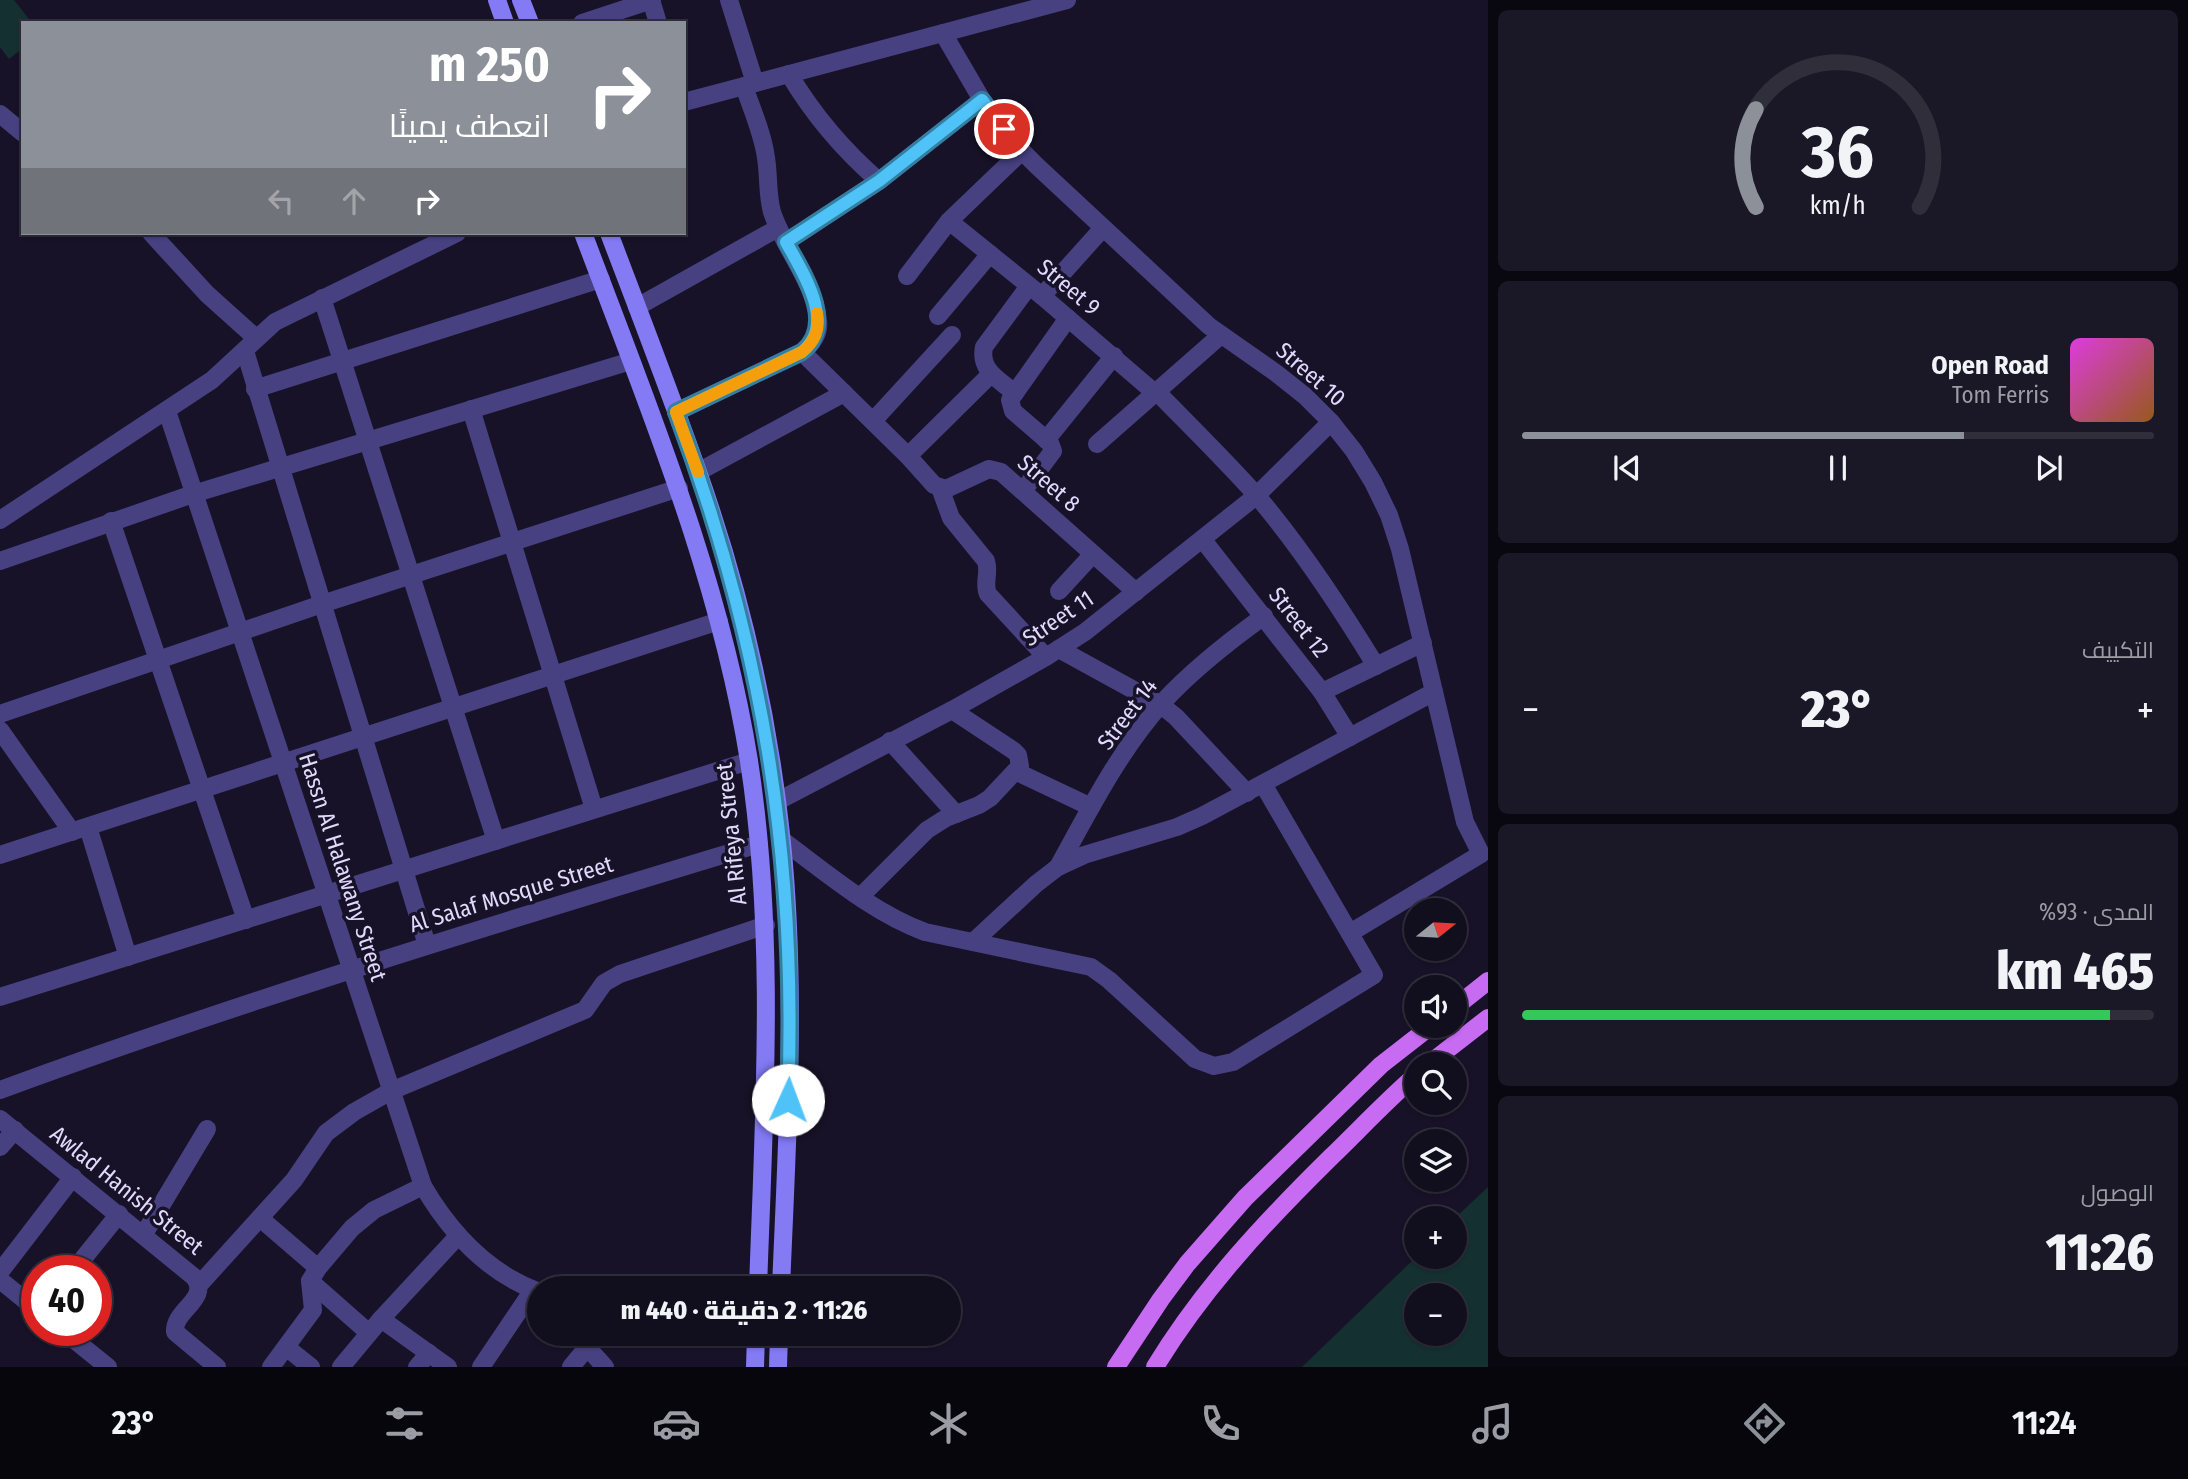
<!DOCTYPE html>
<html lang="ar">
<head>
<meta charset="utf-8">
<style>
	body { margin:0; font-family:"Fira Sans Condensed",Cairo,sans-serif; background:#1a1726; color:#f1f3f6; direction:rtl; height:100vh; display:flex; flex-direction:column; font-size:26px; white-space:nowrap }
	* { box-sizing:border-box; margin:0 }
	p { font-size:23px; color:#9c9ca4 }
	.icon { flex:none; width:38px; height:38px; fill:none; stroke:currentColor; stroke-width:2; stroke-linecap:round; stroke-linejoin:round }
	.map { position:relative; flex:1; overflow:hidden; direction:ltr }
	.side { display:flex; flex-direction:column; gap:10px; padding:10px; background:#090810; width:700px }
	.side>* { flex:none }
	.top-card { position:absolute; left:21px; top:21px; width:665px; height:214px; border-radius:0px; box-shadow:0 2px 5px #0004,0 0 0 2px #302e3b; direction:rtl; background:#8c9099; color:#fff; overflow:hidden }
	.needle { width:46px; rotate:72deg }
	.buttons { position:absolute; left:1404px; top:898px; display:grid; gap:14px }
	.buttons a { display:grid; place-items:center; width:63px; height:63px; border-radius:50%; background:#110e1d; box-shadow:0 2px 5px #0004,0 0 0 2px #302e3b; font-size:35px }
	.speed { position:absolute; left:21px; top:1255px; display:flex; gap:14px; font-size:35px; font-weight:700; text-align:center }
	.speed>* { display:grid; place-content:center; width:91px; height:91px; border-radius:50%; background:#110e1d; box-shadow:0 2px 5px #0004,0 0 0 2px #302e3b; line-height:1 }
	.speed .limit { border:10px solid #d22; background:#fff; color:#111 }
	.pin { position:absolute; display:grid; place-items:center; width:60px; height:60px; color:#fff; margin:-30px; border:4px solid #fff; border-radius:50%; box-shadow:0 2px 7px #0007 }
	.me { position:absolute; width:77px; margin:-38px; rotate:2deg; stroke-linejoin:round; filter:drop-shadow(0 0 5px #0008) }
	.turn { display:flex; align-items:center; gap:24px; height:147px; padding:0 21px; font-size:32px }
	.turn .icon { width:91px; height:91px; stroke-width:2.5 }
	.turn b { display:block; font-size:49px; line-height:60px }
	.lanes { display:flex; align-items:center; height:66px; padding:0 21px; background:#0003; justify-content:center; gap:35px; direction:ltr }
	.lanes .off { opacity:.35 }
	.big { font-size:52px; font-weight:800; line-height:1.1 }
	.side .tile { flex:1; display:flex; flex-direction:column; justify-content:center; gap:10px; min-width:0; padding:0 24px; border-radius:10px; background:#1a1726 }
	.side .dial { align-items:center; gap:0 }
	.dial svg { height:182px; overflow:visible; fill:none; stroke:#302e3b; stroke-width:7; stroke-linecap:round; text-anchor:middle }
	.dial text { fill:#f1f3f6; stroke:none }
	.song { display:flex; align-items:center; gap:21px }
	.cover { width:84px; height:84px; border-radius:10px; background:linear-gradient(135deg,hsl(300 70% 55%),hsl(30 70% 35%)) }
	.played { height:7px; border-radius:4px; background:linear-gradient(90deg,#8c9099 70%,#302e3b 70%) }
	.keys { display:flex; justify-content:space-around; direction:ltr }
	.heat { display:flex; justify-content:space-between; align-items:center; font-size:38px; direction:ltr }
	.charge { height:10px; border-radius:5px; background:linear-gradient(90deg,#34c759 93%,#302e3b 0) }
	.trip { position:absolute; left:527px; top:1276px; width:434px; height:70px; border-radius:35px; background:#110e1d; box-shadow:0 2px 5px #0004,0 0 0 2px #302e3b; font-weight:800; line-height:70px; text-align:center; direction:rtl }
	.tabs { display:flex; height:112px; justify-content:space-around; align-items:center; background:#07060c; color:#9c9ca4 }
	.tabs .icon { width:49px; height:49px }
	.tabs .current { color:#8c9099 }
	.tabs b { font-size:32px; color:#f1f3f6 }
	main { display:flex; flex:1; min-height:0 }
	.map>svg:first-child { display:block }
	.green { fill:#153030; fill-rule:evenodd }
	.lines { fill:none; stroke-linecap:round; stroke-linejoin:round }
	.street { stroke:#474182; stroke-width:18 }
	.secondary { stroke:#837af4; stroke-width:18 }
	.primary { stroke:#c76bf3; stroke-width:18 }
	.route-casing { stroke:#337fa1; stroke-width:18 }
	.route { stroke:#4fc3f7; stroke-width:12 }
	.slow { stroke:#f59e0b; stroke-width:12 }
	.labels { text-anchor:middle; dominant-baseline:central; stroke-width:7; stroke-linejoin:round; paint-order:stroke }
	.street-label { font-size:23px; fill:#e0dbfc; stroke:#171227 }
</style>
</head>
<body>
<main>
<section class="side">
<div class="tile dial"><svg viewBox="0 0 100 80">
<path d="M14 69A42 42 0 1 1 86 69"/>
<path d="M14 69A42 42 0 0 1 14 26" stroke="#8c9099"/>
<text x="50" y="56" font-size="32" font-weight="700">36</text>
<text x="50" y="72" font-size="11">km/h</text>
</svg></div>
<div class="tile">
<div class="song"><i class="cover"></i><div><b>Open Road</b><p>Tom Ferris</p></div></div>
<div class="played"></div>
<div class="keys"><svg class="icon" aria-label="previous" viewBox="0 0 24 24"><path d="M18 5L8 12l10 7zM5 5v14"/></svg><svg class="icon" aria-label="pause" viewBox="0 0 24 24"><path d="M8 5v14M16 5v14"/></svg><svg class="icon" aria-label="next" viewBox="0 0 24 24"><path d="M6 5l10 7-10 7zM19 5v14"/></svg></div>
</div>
<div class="tile"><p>التكييف</p>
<div class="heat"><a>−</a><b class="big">23°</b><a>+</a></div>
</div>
<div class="tile"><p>المدى · 93%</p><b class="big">465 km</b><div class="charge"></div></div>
<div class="tile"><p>الوصول</p><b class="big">11:26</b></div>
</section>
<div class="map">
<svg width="1488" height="1367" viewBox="0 0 1488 1367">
	<rect width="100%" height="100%" fill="#171227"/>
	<g class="green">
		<path d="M 0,0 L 14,0 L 32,23 L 23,23 L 23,48 L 9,59 L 0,47 Z"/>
		<path d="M 1488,1187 L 1488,1367 L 1302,1367 L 1416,1257 L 1454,1256 L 1454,1219 ZM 1416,1295 L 1454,1295 L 1454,1334 L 1416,1334 Z"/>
	</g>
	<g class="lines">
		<g class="street">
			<path d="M 651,0 L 658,23"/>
			<path d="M 729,0 L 755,83"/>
			<path d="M 582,23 L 652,0"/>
			<path d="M 943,33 L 982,100 L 1022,151 L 1037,166 L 1209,326 L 1276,373 L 1305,396 L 1331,422 L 1354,451 L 1373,482 L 1389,515 L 1400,549 L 1465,822 L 1481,854 L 1350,933"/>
			<path d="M 789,74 C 814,116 842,149 879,181"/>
			<path d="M 684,102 L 1067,0"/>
			<path d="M 0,114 L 23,133"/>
			<path d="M 949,221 L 1042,296 L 1155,393"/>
			<path d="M 151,233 L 207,294 L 256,338"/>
			<path d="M 786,242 L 879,181 L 982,100"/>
			<path d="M 907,276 L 949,221 L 1022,151"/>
			<path d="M 1042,296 L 1103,228"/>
			<path d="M 322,298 L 496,841"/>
			<path d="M 637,307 L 778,228"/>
			<path d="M 938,316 L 990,254"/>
			<path d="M 245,351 L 427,945"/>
			<path d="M 802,352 L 908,456 L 934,485 L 946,489 L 989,469 L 1001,472 L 1136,592"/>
			<path d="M 255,389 L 601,279"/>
			<path d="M 1157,392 C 1190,426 1225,460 1257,496 C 1302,549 1340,607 1376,666"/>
			<path d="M 1015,393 C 999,380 979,370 984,347 L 1029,286"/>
			<path d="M 471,409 L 594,809"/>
			<path d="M 167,411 L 423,1186 C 450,1232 488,1273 539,1292"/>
			<path d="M 676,412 L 802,352 C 812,344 820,334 818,320 C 814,280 784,249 772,212 C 767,194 769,176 766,158 C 763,134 752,110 744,86"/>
			<path d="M 873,421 L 952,335"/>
			<path d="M 1046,440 L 1114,356"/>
			<path d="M 1097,444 L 1221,335"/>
			<path d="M 908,456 L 991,374"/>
			<path d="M 698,472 L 844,393"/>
			<path d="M 940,488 L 951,518 L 986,561 C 990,573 983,583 988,594 L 1046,657"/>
			<path d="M 1023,491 L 1053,451 L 1050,443 L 1013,411 L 1010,400 L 1068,318"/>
			<path d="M 0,520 L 212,380 L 275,322 L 457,233"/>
			<path d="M 111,521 L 246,920"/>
			<path d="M 1203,540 L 1322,692 L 1350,737"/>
			<path d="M 0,561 L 193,494 L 631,361"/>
			<path d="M 1059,591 L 1093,554"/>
			<path d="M 1059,649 L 1161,705 L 1176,717 L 1247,793"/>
			<path d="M 1322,692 L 1423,643"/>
			<path d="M 0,714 L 322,604 L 679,488"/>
			<path d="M 0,730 L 72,832"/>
			<path d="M 890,741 L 956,814"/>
			<path d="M 1017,772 L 1091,807"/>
			<path d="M 776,802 L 952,710 L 1046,657 L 1085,632 L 1256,496 L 1331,422"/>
			<path d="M 88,827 L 128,957"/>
			<path d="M 782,840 C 828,874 872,912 925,932 L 1091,967 L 1109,980 L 1195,1059 L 1214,1066 L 1233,1062 L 1374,975 L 1263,784"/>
			<path d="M 0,855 L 719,621"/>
			<path d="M 1058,867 C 1089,811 1119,751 1162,703 C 1192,670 1228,642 1264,616"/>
			<path d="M 860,897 L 927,830 L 946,818 L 979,805 L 990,798 L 1020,766 L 1018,755 L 1014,751 L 952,710"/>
			<path d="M 973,942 L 1036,884 L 1058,867 L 1084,855 L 1177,827 L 1202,816 L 1434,692"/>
			<path d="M 0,997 L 749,761"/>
			<path d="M 0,1090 C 250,998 505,921 759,844"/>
			<path d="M 0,1119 L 194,1277 C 211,1299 173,1310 175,1332 L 217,1367"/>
			<path d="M 0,1147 L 15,1130"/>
			<path d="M 261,1219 L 318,1268"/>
			<path d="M 144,1234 L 207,1129"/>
			<path d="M 74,1270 L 119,1214"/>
			<path d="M 0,1272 L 73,1177"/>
			<path d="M 0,1280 L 37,1310"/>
			<path d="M 310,1281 L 369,1333"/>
			<path d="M 199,1285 L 294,1180 L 326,1133 L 354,1112 L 391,1091 L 585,1010 L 604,983 L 620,974 L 766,925"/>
			<path d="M 381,1319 L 448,1367"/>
			<path d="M 62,1330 L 108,1367"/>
			<path d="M 286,1347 L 311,1367"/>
			<path d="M 587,1347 L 605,1367"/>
			<path d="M 271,1367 L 313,1310 L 310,1281 L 318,1268 L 352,1228 L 374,1210 L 423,1186"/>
			<path d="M 341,1367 L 381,1319 L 458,1236"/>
			<path d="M 417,1367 L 429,1353"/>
			<path d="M 481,1367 L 533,1290"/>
			<path d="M 571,1367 L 598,1334"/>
		</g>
		<g class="secondary">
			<path d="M 497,0 L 505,23"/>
			<path d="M 521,0 L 530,23"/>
			<path d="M 583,233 C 648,406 720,578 749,761 C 776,936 764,1113 758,1288"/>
			<path d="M 609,233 C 639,312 670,392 698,472 C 740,591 769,717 782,843 C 797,990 787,1140 781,1288"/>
			<path d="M 755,1367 L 756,1334"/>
			<path d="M 778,1367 L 779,1334"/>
		</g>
		<g class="primary">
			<path d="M 1454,1008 L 1488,981"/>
			<path d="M 1429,1064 L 1488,1018"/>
			<path d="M 1116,1367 L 1161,1299 L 1187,1264 L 1245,1198 L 1381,1065 L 1431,1026"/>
			<path d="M 1155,1367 C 1203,1288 1265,1222 1331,1157 C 1359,1130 1386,1101 1416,1075"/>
		</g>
	</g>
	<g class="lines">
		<defs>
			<path id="route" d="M 788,1100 C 798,857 761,639 676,412 L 802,352 C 837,324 803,273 786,242 L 879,181 L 982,100 L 1004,129"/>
		</defs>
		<use href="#route" class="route-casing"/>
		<use href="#route" class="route"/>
		<path class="slow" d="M 698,472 L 676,412 L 802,352 C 815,341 820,330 817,313"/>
	</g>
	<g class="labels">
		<g class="street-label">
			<text transform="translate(1069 287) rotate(40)">Street 9</text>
			<text transform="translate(1311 374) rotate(41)">Street 10</text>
			<text transform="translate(1049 483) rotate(41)">Street 8</text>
			<text transform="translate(1058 618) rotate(-34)">Street 11</text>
			<text transform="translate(1299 622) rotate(52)">Street 12</text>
			<text transform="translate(1127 714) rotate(-53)">Street 14</text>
			<text transform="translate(731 834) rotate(-96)">Al Rifeya Street</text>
			<text transform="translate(343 867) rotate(72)">Hassn Al Halawany Street</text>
			<text transform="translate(511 894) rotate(-17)">Al Salaf Mosque Street</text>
			<text transform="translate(127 1190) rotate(39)">Awlad Hanish Street</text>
		</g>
	</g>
</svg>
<div class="buttons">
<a><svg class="needle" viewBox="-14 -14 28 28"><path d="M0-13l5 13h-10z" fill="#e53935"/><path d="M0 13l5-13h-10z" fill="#9c9ca4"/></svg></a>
<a><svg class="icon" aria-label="sound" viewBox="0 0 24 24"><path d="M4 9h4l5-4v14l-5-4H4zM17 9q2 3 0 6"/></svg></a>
<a><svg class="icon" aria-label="search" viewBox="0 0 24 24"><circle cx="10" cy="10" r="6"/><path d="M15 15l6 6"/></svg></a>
<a><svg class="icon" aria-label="layers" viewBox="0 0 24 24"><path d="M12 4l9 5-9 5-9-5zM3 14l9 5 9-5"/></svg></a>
<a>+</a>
<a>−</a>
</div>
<div class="speed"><div class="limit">40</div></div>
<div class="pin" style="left:1004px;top:129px;background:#d93025"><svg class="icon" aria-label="arrive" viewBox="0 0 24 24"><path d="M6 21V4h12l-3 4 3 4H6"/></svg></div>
<svg class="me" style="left:788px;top:1100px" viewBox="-20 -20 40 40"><circle r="19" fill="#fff"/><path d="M0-13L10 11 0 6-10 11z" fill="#4fc3f7"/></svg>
<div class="trip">11:26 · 2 دقيقة · 440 m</div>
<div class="top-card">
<div class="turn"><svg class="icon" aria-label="right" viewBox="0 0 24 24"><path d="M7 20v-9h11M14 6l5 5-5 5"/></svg><div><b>250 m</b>انعطف يمينًا</div></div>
<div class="lanes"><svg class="icon off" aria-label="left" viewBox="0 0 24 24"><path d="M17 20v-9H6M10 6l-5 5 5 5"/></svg><svg class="icon off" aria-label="ahead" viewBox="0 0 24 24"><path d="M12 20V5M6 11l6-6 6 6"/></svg><svg class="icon" aria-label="right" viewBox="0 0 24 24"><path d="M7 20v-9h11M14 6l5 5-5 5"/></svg></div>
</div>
</div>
</main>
<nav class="tabs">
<b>11:24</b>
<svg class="icon current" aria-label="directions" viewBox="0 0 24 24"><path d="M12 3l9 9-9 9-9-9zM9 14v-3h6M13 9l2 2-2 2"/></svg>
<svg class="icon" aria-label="music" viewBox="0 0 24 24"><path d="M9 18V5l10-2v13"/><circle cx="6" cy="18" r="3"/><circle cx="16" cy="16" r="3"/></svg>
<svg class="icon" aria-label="phone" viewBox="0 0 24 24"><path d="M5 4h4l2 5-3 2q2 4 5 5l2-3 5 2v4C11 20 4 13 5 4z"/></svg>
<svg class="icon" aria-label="climate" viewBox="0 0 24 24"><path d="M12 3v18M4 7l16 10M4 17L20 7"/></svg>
<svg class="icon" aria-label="car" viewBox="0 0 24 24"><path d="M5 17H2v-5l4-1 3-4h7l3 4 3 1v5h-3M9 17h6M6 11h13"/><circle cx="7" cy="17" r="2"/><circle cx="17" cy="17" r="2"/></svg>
<svg class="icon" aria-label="filters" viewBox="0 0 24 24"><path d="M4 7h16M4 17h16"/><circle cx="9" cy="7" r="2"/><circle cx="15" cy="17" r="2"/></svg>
<b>23°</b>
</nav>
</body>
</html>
